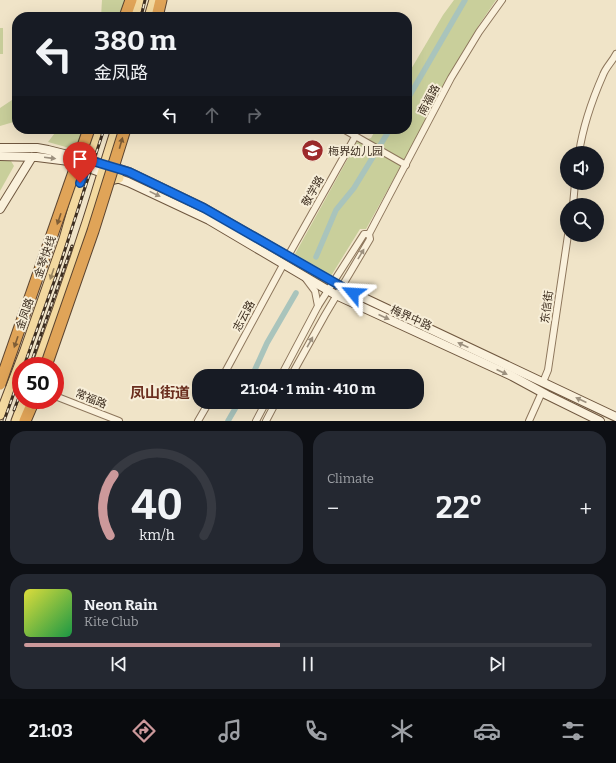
<!DOCTYPE html>
<html lang="en">
<head>
<meta charset="utf-8">
<style>
	body { margin:0; font-family:Bitter,"Noto Sans SC",serif; background:#242831; color:#f1f3f6; height:100vh; display:flex; flex-direction:column; font-size:15px; white-space:nowrap }
	* { box-sizing:border-box; margin:0 }
	p { font-size:13px; color:#9ea1a6 }
	.icon { flex:none; width:22px; height:22px; fill:none; stroke:currentColor; stroke-width:2; stroke-linecap:round; stroke-linejoin:round }
	.map { position:relative; height:421px; overflow:hidden }
	.sheet { display:flex; flex-direction:column; gap:10px; padding:10px; background:#0d0f14; flex:1 }
	.sheet>* { flex:none }
	.banner { position:absolute; left:12px; top:12px; width:400px; height:122px; border-radius:16px; box-shadow:0 4px 16px #0002; background:#171b24; color:#f1f3f6; overflow:hidden }
	.buttons { position:absolute; left:560px; top:146px; display:grid; gap:8px }
	.buttons a { display:grid; place-items:center; width:44px; height:44px; border-radius:50%; background:#171b24; box-shadow:0 4px 16px #0002; font-size:20px }
	.speed { position:absolute; left:12px; top:357px; display:flex; gap:8px; font-size:20px; font-weight:700; text-align:center }
	.speed>* { display:grid; place-content:center; width:52px; height:52px; border-radius:50%; background:#171b24; box-shadow:0 4px 16px #0002; line-height:1 }
	.speed .limit { border:6px solid #d22; background:#fff; color:#111 }
	.pin { position:absolute; display:grid; place-items:center; width:34px; height:34px; color:#fff; margin:-41px -17px; border-radius:50% 50% 50% 0; rotate:-45deg; box-shadow:0 0 4px #0007 }
	.pin .icon { rotate:45deg }
	.me { position:absolute; width:44px; margin:-22px; rotate:297deg; stroke-linejoin:round; filter:drop-shadow(0 0 3px #0008) }
	.turn { display:flex; align-items:center; gap:14px; height:84px; padding:0 16px; font-size:18px }
	.turn .icon { width:52px; height:52px; stroke-width:2.5 }
	.turn b { display:block; font-size:28px; line-height:34px }
	.lanes { display:flex; align-items:center; height:38px; padding:0 16px; background:#0003; justify-content:center; gap:20px; direction:ltr }
	.lanes .off { opacity:.35 }
	.big { font-size:30px; font-weight:700; line-height:1.1 }
	.sheet .tile { flex:1; display:flex; flex-direction:column; justify-content:center; gap:6px; min-width:0; padding:0 14px; border-radius:16px; background:#242831 }
	.sheet .dial { align-items:center; gap:0 }
	.dial svg { height:104px; overflow:visible; fill:none; stroke:#363941; stroke-width:7; stroke-linecap:round; text-anchor:middle }
	.dial text { fill:#f1f3f6; stroke:none }
	.song { display:flex; align-items:center; gap:12px }
	.cover { width:48px; height:48px; border-radius:6px; background:linear-gradient(135deg,hsl(60 70% 55%),hsl(140 70% 35%)) }
	.played { height:4px; border-radius:2px; background:linear-gradient(90deg,#cc999b 45%,#363941 45%) }
	.keys { display:flex; justify-content:space-around; direction:ltr }
	.heat { display:flex; justify-content:space-between; align-items:center; font-size:22px; direction:ltr }
	.sheet .tiles { flex:1; display:grid; gap:10px; grid-template-columns:1fr 1fr }
	.tile:last-child { grid-column:span 2 }
	.trip { position:absolute; left:192px; top:369px; width:232px; height:40px; border-radius:16px; background:#171b24; box-shadow:0 4px 16px #0002; font-weight:700; line-height:40px; text-align:center }
	.dock { display:flex; height:64px; justify-content:space-around; align-items:center; background:#090b0e; color:#9ea1a6 }
	.dock .icon { width:28px; height:28px }
	.dock .selected { color:#cc999b }
	.dock b { font-size:18px; color:#f1f3f6 }
	.map>svg:first-child { display:block }
	.green { fill:#c9cf9b }
	.lines { fill:none; stroke-linecap:round; stroke-linejoin:round }
	.canal { stroke:#a9c4bc; stroke-width:5.5 }
	.street-casing { stroke:#8d765c; stroke-width:8 }
	.secondary-casing { stroke:#6f573f; stroke-width:10 }
	.primary-casing { stroke:#5b4430; stroke-width:11 }
	.highway-casing { stroke:#5b4430; stroke-width:13 }
	.street { stroke:#faf1dc; stroke-width:6 }
	.secondary { stroke:#faf1dc; stroke-width:8 }
	.primary { stroke:#f3d9a0; stroke-width:9 }
	.highway { stroke:#e0a458; stroke-width:11 }
	.rail-casing { stroke:#3d2e20; stroke-width:3 }
	.rail { stroke:#f7eed8; stroke-width:1.5; stroke-dasharray:4.5; stroke-linecap:butt }
	.highway-bridge-casing { stroke:#5b4430; stroke-width:13; stroke-linecap:butt }
	.highway-bridge { stroke:#e0a458; stroke-width:11 }
	.oneway { fill:#7e5d36 }
	.oneway2 { fill:#9c907e }
	.oneway3 { fill:#988460 }
	.route-casing { stroke:#114b97; stroke-width:10 }
	.route { stroke:#1a73e8; stroke-width:7 }
	.labels { text-anchor:middle; dominant-baseline:central; stroke-width:4; stroke-linejoin:round; paint-order:stroke }
	.street-label { font-size:11px; fill:#3d2e20; stroke:#f7eed8 }
	.poi-label { font-size:11px; fill:#3d2e20; stroke:#f7eed8; text-anchor:start }
	.district-label { font-size:15px; font-weight:bold; fill:#6b2e1e; stroke:#f7eed8 }
</style>
</head>
<body>
<div class="map">
<svg width="616" height="421" viewBox="0 0 616 421">
	<rect width="100%" height="100%" fill="#f0e4c8"/>
	<g class="green">
		<path d="M 102,0 L 126,0 L 120,17 L 101,17 Z"/>
		<path d="M 454,0 L 496,0 L 479,25 L 366,229 L 360,229 L 331,276 L 295,254 L 357,142 L 371,138 L 376,129 L 407,129 L 407,76 L 443,15 Z"/>
		<rect x="0" y="28" width="3" height="26"/>
		<path d="M 13,63 L 17,64 L 17,121 L 0,126 L 0,108 L 12,100 Z"/>
		<path d="M 58,129 L 87,129 L 80,151 L 48,142 Z"/>
		<path d="M 0,160 L 11,161 L 14,166 L 0,191 Z"/>
	</g>
	<g class="lines">
		<g class="canal">
			<path d="M 407,100 L 465,0"/>
			<path d="M 316,257 L 336,210 L 354,188 L 390,129"/>
			<path d="M 252,376 L 267,343 L 296,293"/>
			<path d="M 228,421 L 239,402"/>
		</g>
		<defs>
			<g id="street">
				<path d="M 343,129 L 406,165"/>
				<path d="M 579,153 C 583,126 592,100 603,75 C 606,67 612,62 616,54"/>
				<path d="M 573,205 L 575,183"/>
				<path d="M 369,234 L 451,78 L 479,32 L 502,0"/>
				<path d="M 288,256 L 355,137"/>
				<path d="M 223,376 L 283,265"/>
				<path d="M 281,376 L 318,306 L 315,291 L 306,279"/>
				<path d="M 291,376 L 325,315 L 370,239 L 369,234 L 364,234 L 318,306"/>
				<path d="M 543,382 L 548,370 L 568,235"/>
				<path d="M 55,396 L 119,421"/>
				<path d="M 198,421 L 209,402"/>
				<path d="M 256,421 L 266,402"/>
				<path d="M 266,421 L 276,402"/>
				<path d="M 529,421 L 542,392"/>
			</g>
			<g id="secondary">
				<path d="M 0,148 L 37,148 L 48,150 L 104,164 L 129,172 L 204,208 L 341,287 L 616,417"/>
				<path d="M 0,156 L 37,157 L 69,161 L 128,182 L 209,220 L 336,295 L 512,376 L 547,395 L 600,421"/>
				<path d="M 0,209 L 32,157"/>
			</g>
			<g id="primary">
				<path d="M 134,17 L 140,0"/>
				<path d="M 149,17 L 154,0"/>
				<path d="M 104,181 L 119,178"/>
				<path d="M 37,366 C 54,320 70,274 85,228 C 96,195 105,162 116,129"/>
				<path d="M 0,415 L 25,350 L 64,239 L 80,183 L 89,160 L 99,129"/>
				<path d="M 16,421 L 24,400"/>
			</g>
			<g id="highway">
				<path d="M 125,17 L 131,0"/>
				<path d="M 157,17 L 161,0"/>
				<path d="M 25,421 L 34,400"/>
			</g>
		</defs>
		<use href="#street" class="street-casing"/>
		<use href="#secondary" class="secondary-casing"/>
		<use href="#primary" class="primary-casing"/>
		<use href="#highway" class="highway-casing"/>
		<use href="#street" class="street"/>
		<use href="#secondary" class="secondary"/>
		<use href="#primary" class="primary"/>
		<use href="#highway" class="highway"/>
		<defs>
			<g id="rail">
				<path d="M 141,17 L 145,0"/>
				<path d="M 24,366 L 59,268 L 104,129"/>
				<path d="M 30,366 L 72,246"/>
				<path d="M 14,410 L 21,392"/>
				<path d="M 4,421 L 21,373"/>
			</g>
		</defs>
		<use href="#rail" class="rail-casing"/>
		<use href="#rail" class="rail"/>
		<defs>
			<g id="highway-bridge">
				<path d="M 46,366 L 93,231 L 125,129"/>
				<path d="M 0,384 L 89,129"/>
			</g>
		</defs>
		<use href="#highway-bridge" class="highway-bridge-casing"/>
		<use href="#highway-bridge" class="highway-bridge"/>
	</g>
	<defs><path id="oneway-solid" d="M-6-.8H1V-3.2L6.5 0L1 3.2V.8H-6Z"/></defs>
	<g class="oneway">
		<use href="#oneway-solid" transform="translate(121 143) rotate(-74)"/>
		<use href="#oneway-solid" transform="translate(59 219) rotate(109)"/>
		<use href="#oneway-solid" transform="translate(16 342) rotate(109)"/>
	</g>
	<g class="oneway2">
		<use href="#oneway-solid" transform="translate(50 158) rotate(7)"/>
		<use href="#oneway-solid" transform="translate(155 194) rotate(26)"/>
		<use href="#oneway-solid" transform="translate(361 254) rotate(-59)"/>
		<use href="#oneway-solid" transform="translate(384 317) rotate(24)"/>
		<use href="#oneway-solid" transform="translate(310 342) rotate(-61)"/>
		<use href="#oneway-solid" transform="translate(463 345) rotate(-155)"/>
		<use href="#oneway-solid" transform="translate(502 372) rotate(25)"/>
		<use href="#oneway-solid" transform="translate(581 400) rotate(-155)"/>
	</g>
	<use class="oneway3" href="#oneway-solid" transform="translate(52 274) rotate(109)"/>
	<g class="lines">
		<defs>
			<path id="route" d="M 80,183 L 89,160 L 129,172 L 204,208 L 353,293"/>
		</defs>
		<use href="#route" class="route-casing"/>
		<use href="#route" class="route"/>
	</g>
	<defs>
		<symbol id="school-disc" viewBox="-11 -11 22 22"><circle r="9.5" fill="#9e2a2b" stroke="#f7eed8"/><path d="M0-5L7-2L0 1L-7-2ZM-4 1L0 2.5L4 1V4Q0 6-4 4Z" fill="#fff"/></symbol>
	</defs>
	<g fill-rule="evenodd">
		<use href="#school-disc" x="300" y="138" width="25" height="25"/>
	</g>
	<g class="labels">
		<g class="street-label">
			<text transform="translate(429 100) rotate(-62)">南福路</text>
			<text transform="translate(313 191) rotate(-61)">敬学路</text>
			<text transform="translate(45 257) rotate(-71)">金琴快线</text>
			<text transform="translate(547 307) rotate(-82)">东信街</text>
			<text transform="translate(25 314) rotate(-71)">金凤路</text>
			<text transform="translate(244 316) rotate(-62)">志云路</text>
			<text transform="translate(411 318) rotate(24)">梅界中路</text>
			<text transform="translate(91 399) rotate(22)">常福路</text>
		</g>
		<g class="poi-label">
			<text x="328" y="151">梅界幼儿园</text>
		</g>
		<g class="district-label">
			<text x="160" y="393">凤山街道</text>
		</g>
	</g>
</svg>
<div class="buttons">
<a><svg class="icon" aria-label="sound" viewBox="0 0 24 24"><path d="M4 9h4l5-4v14l-5-4H4zM17 9q2 3 0 6"/></svg></a>
<a><svg class="icon" aria-label="search" viewBox="0 0 24 24"><circle cx="10" cy="10" r="6"/><path d="M15 15l6 6"/></svg></a>
</div>
<div class="speed"><div class="limit">50</div></div>
<div class="pin" style="left:80px;top:183px;background:#d93025"><svg class="icon" aria-label="arrive" viewBox="0 0 24 24"><path d="M6 21V4h12l-3 4 3 4H6"/></svg></div>
<svg class="me" style="left:353px;top:293px" viewBox="-20 -20 40 40"><path d="M0-17L14 15 0 8-14 15z" fill="#1a73e8" stroke="#fff" stroke-width="4"/></svg>
<div class="trip">21:04 · 1 min · 410 m</div>
<div class="banner">
<div class="turn"><svg class="icon" aria-label="left" viewBox="0 0 24 24"><path d="M17 20v-9H6M10 6l-5 5 5 5"/></svg><div><b>380 m</b>金凤路</div></div>
<div class="lanes"><svg class="icon" aria-label="left" viewBox="0 0 24 24"><path d="M17 20v-9H6M10 6l-5 5 5 5"/></svg><svg class="icon off" aria-label="ahead" viewBox="0 0 24 24"><path d="M12 20V5M6 11l6-6 6 6"/></svg><svg class="icon off" aria-label="right" viewBox="0 0 24 24"><path d="M7 20v-9h11M14 6l5 5-5 5"/></svg></div>
</div>
</div>
<section class="sheet">
<div class="tiles">
<div class="tile dial"><svg viewBox="0 0 100 80">
<path d="M14 69A42 42 0 1 1 86 69"/>
<path d="M14 69A42 42 0 0 1 17 22" stroke="#cc999b"/>
<text x="50" y="56" font-size="32" font-weight="700">40</text>
<text x="50" y="72" font-size="11">km/h</text>
</svg></div>
<div class="tile"><p>Climate</p>
<div class="heat"><a>−</a><b class="big">22°</b><a>+</a></div>
</div>
<div class="tile">
<div class="song"><i class="cover"></i><div><b>Neon Rain</b><p>Kite Club</p></div></div>
<div class="played"></div>
<div class="keys"><svg class="icon" aria-label="previous" viewBox="0 0 24 24"><path d="M18 5L8 12l10 7zM5 5v14"/></svg><svg class="icon" aria-label="pause" viewBox="0 0 24 24"><path d="M8 5v14M16 5v14"/></svg><svg class="icon" aria-label="next" viewBox="0 0 24 24"><path d="M6 5l10 7-10 7zM19 5v14"/></svg></div>
</div>
</div>
</section>
<nav class="dock">
<b>21:03</b>
<svg class="icon selected" aria-label="directions" viewBox="0 0 24 24"><path d="M12 3l9 9-9 9-9-9zM9 14v-3h6M13 9l2 2-2 2"/></svg>
<svg class="icon" aria-label="music" viewBox="0 0 24 24"><path d="M9 18V5l10-2v13"/><circle cx="6" cy="18" r="3"/><circle cx="16" cy="16" r="3"/></svg>
<svg class="icon" aria-label="phone" viewBox="0 0 24 24"><path d="M5 4h4l2 5-3 2q2 4 5 5l2-3 5 2v4C11 20 4 13 5 4z"/></svg>
<svg class="icon" aria-label="climate" viewBox="0 0 24 24"><path d="M12 3v18M4 7l16 10M4 17L20 7"/></svg>
<svg class="icon" aria-label="car" viewBox="0 0 24 24"><path d="M5 17H2v-5l4-1 3-4h7l3 4 3 1v5h-3M9 17h6M6 11h13"/><circle cx="7" cy="17" r="2"/><circle cx="17" cy="17" r="2"/></svg>
<svg class="icon" aria-label="filters" viewBox="0 0 24 24"><path d="M4 7h16M4 17h16"/><circle cx="9" cy="7" r="2"/><circle cx="15" cy="17" r="2"/></svg>
</nav>
</body>
</html>
